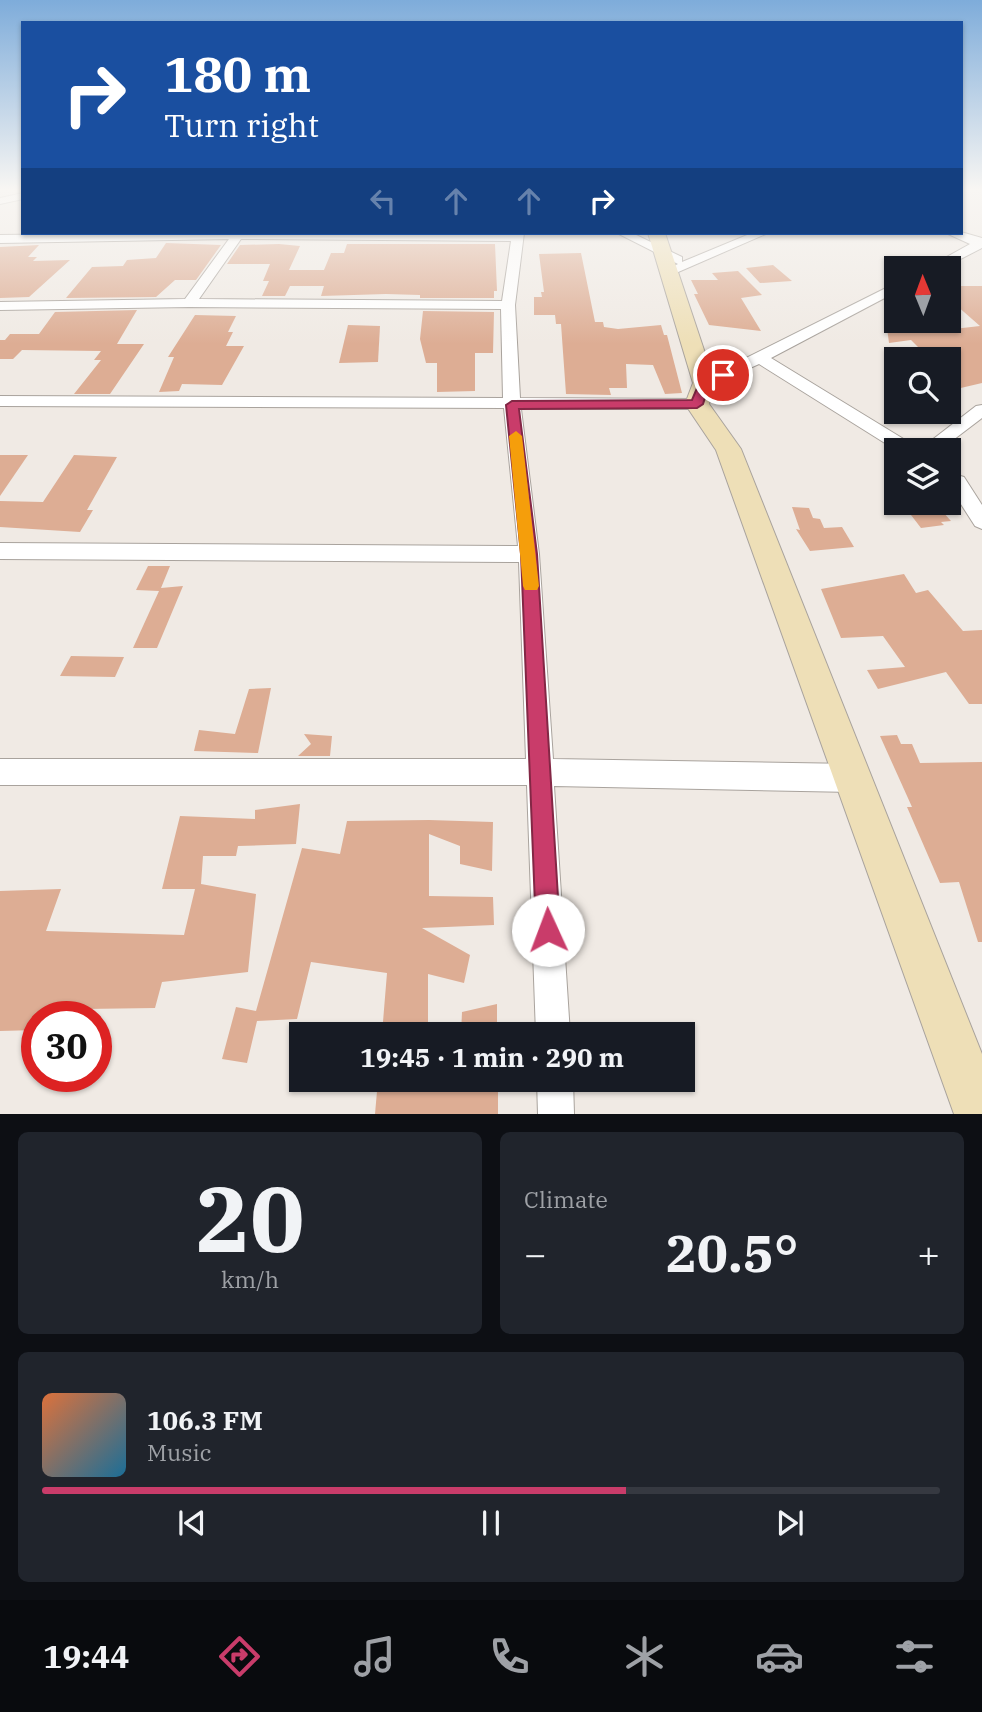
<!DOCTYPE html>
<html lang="en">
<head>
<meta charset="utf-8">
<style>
	body { margin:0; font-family:"IBM Plex Serif",serif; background:#20242c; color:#f1f3f6; height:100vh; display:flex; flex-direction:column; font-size:26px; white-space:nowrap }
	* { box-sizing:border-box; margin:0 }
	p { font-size:23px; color:#9ea1a6 }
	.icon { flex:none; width:38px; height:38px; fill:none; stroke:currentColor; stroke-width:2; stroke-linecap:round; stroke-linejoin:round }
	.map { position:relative; height:1114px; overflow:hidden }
	.details { display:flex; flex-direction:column; gap:18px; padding:18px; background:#0d0f14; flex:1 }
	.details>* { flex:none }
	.top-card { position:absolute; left:21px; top:21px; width:942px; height:214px; border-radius:0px; box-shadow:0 2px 5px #0004; background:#1a4fa0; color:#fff; overflow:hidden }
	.needle { width:46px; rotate:359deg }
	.controls { position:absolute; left:884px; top:256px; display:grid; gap:14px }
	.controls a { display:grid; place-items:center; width:77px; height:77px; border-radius:0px; background:#171b24; box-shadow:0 2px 5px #0004; font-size:35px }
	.speed { position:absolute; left:21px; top:1001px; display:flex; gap:14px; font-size:35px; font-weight:700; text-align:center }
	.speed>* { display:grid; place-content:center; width:91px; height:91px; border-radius:50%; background:#171b24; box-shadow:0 2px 5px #0004; line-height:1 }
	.speed .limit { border:10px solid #d22; background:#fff; color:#111 }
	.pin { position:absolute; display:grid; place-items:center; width:60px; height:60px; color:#fff; margin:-30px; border:4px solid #fff; border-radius:50%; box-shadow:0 2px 7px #0007 }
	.me { position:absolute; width:77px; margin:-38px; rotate:358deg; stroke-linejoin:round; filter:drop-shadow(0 0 5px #0008) }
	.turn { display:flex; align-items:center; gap:24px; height:147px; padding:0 28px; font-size:32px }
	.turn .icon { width:91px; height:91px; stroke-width:2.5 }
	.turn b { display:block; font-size:49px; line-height:60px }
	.lanes { display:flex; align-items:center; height:66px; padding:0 28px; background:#0003; justify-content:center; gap:35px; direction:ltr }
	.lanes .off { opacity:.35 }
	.big { font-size:52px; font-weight:700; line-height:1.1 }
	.details .card { flex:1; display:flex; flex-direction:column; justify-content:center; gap:10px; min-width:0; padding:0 24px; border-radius:10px; background:#20242c }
	.details .dial { align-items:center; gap:0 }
	.dial b { font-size:91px; line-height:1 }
	.song { display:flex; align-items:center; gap:21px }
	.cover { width:84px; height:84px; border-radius:10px; background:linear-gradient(135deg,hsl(20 70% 55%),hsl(200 70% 35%)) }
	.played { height:7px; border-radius:4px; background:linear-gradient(90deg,#c93c6a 65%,#363941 65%) }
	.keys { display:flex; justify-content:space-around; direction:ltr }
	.heat { display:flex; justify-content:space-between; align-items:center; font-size:38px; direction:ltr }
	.details .tiles { flex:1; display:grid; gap:18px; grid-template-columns:1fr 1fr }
	.card:last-child { grid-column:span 2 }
	.trip { position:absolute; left:289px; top:1022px; width:406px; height:70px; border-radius:0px; background:#171b24; box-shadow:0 2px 5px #0004; font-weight:700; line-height:70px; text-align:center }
	.menu { display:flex; height:112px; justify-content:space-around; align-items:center; background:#090b0e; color:#9ea1a6 }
	.menu .icon { width:49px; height:49px }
	.menu .selected { color:#c93c6a }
	.menu b { font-size:32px; color:#f1f3f6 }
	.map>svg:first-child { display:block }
	.building { fill:#ddad94 }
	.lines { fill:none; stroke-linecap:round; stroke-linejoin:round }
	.street-casing { stroke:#a9a39d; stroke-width:2 }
	.secondary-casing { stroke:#a9a39d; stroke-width:2 }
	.street { fill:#fff; fill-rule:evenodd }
	.secondary { fill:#eedfb7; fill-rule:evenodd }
	.route { fill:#c93c6a; stroke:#832745; stroke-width:2 }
	.slow { fill:#f59e0b }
</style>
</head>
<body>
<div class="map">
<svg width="982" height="1114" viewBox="0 0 982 1114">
	<rect width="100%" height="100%" fill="#f0eae4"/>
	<g class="building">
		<path d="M 166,243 L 221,245 L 196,280 L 175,280 L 156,297 L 66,298 L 92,267 L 123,266 L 127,260 L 156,258 Z"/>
		<path d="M 279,244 L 300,246 L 289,270 L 324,270 L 331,253 L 344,253 L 347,244 L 495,244 L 497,291 L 494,291 L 494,298 L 420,298 L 420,295 L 386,294 L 321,296 L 324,286 L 290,286 L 285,296 L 262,296 L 269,281 L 263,281 L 270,264 L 227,264 L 240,245 Z"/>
		<path d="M 39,245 L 28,257 L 37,257 L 33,261 L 70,260 L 29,297 L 0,298 L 0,247 Z"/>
		<path d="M 581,253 L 595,322 L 603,322 L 604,327 L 618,329 L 661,325 L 664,335 L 667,335 L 682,393 L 665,394 L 653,365 L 626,364 L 627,388 L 609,388 L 611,395 L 566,394 L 561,324 L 556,324 L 555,315 L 534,315 L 534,297 L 542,297 L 541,292 L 544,292 L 539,254 Z"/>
		<path d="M 773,265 L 792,281 L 760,283 L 746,268 Z"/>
		<path d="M 738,271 L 762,295 L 741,298 L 761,331 L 709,325 L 694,294 L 698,294 L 691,280 L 718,280 L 712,273 Z"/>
		<path d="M 948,286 L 982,286 L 982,383 L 948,391 L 948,359 L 930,359 L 911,340 L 889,343 L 887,328 L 925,322 L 936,331 L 980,326 L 948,298 Z"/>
		<path d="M 137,310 L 117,344 L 144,344 L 110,394 L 74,394 L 101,360 L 94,360 L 101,351 L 22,350 L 13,359 L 0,359 L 0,340 L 5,340 L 10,334 L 39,334 L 55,312 Z"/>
		<path d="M 423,311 L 494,312 L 493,353 L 475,353 L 475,391 L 437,392 L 437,363 L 426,363 L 420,339 Z"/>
		<path d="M 195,315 L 236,316 L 228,332 L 233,332 L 226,346 L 244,346 L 222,385 L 182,384 L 179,391 L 159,392 L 174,357 L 168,357 Z"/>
		<path d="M 348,325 L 380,326 L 378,362 L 339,363 Z"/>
		<path d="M 0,455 L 28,455 L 0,496 Z"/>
		<path d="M 74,455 L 117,457 L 87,510 L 93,510 L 80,532 L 0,527 L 0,501 L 43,502 Z"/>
		<path d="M 901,502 L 934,502 L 951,521 L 941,522 L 944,525 L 921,528 Z"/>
		<path d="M 792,507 L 809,508 L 813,518 L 820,519 L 824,528 L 842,527 L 854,547 L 810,551 L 796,529 L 800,530 Z"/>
		<path d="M 148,566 L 170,566 L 161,588 L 183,586 L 157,648 L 133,648 L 159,591 L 136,590 Z"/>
		<path d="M 904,574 L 916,593 L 928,590 L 963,631 L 982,630 L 982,704 L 969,704 L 946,672 L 878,689 L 867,670 L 905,667 L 883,636 L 841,638 L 821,589 Z"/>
		<path d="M 71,656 L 124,657 L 115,677 L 60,676 Z"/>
		<path d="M 271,688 L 258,753 L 194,751 L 199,730 L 235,734 L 249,689 Z"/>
		<path d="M 304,734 L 332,736 L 330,756 L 298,756 L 311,744 Z"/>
		<path d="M 897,735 L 901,744 L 912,744 L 920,763 L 982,762 L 982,942 L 978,942 L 959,882 L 940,883 L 907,807 L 912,807 L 880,736 Z"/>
		<path d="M 300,804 L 296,844 L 238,846 L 236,856 L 203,856 L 201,884 L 256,894 L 248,972 L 162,982 L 155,1008 L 85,1009 L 83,1017 L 37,1017 L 37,1030 L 0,1031 L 0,891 L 61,889 L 46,931 L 184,935 L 195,889 L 162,889 L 180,816 L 255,819 L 255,810 Z"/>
		<path d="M 429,820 L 493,822 L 492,871 L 460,864 L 460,846 L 429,834 L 429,896 L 493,897 L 494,925 L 422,928 L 470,955 L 464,983 L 428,974 L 428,1034 L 382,1034 L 387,973 L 311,962 L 297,1019 L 257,1021 L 247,1063 L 222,1059 L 236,1007 L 256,1011 L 302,848 L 340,854 L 347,821 Z"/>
		<path d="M 497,1004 L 497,1034 L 461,1034 L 462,1012 Z"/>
		<path d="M 378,1080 L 498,1080 L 498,1114 L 375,1114 Z"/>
	</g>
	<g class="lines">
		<defs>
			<g id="street">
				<path d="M 23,193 L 23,199 L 0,204 L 0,198 Z"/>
				<path d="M 961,232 L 982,238 L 982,248 L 943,268 L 927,268 L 970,244 L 946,233 Z"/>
				<path d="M 156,233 L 524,233 L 515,305 L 520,398 L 697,399 L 705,404 L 697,409 L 521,409 L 539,554 L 553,759 L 853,764 L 863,768 L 867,778 L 863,788 L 853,792 L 554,786 L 570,1034 L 536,1034 L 527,785 L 0,785 L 0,759 L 526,759 L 519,562 L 0,559 L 0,543 L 518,546 L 504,408 L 0,406 L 0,396 L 503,398 L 501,309 L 189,307 L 0,310 L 0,302 L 185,299 L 229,239 L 0,243 L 0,235 ZM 241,239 L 511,241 L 502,301 L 199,299 Z"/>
				<path d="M 617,233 L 632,233 L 682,257 L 682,262 L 752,233 L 768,233 L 669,276 L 662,272 L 678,264 Z"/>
				<path d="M 896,283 L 896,292 L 771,358 L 915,446 L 918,450 L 896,450 L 759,364 L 710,386 L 698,386 L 696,383 Z"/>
				<path d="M 982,405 L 982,418 L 940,450 L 919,450 L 976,406 Z"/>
				<path d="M 957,475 L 964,477 L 982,505 L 982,529 L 975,526 L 948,484 L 950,477 Z"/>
				<path d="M 537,1080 L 573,1080 L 574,1114 L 538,1114 Z"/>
			</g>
			<path id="secondary" d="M 648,233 L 665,233 L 715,383 L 709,404 L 741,449 L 982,1054 L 982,1114 L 954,1114 L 716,450 L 685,404 L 693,383 Z"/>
		</defs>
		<use href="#street" class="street-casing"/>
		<use href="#secondary" class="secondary-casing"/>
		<use href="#street" class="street"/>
		<use href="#secondary" class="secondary"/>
	</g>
	<linearGradient id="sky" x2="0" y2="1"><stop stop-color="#7eacda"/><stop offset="0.55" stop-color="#f8f6f3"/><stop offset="1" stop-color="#f8f6f3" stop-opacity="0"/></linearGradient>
	<rect width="982" height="344" fill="url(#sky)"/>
	<path class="route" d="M 723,371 L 729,375 L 727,377 L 709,385 L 703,404 L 697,408 L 519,409 L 537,554 L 560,930 L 556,938 L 548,941 L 540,938 L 536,930 L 521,554 L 506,405 L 512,401 L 692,400 L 700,381 Z"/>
	<path class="slow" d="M 516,431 L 522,436 L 539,586 L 537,590 L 525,590 L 523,586 L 509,436 Z"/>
</svg>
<div class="controls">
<a><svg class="needle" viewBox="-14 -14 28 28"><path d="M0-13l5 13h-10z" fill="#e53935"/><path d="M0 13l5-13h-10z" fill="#9ea1a6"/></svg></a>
<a><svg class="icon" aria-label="search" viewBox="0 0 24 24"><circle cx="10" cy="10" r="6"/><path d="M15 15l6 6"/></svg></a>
<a><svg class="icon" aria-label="layers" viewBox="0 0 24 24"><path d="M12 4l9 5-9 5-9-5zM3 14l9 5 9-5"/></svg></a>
</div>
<div class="speed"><div class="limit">30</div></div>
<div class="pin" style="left:723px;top:375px;background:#d93025"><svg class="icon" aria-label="arrive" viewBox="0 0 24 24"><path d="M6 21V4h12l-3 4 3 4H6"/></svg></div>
<svg class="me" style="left:548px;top:930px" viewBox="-20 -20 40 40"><circle r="19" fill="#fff"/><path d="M0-13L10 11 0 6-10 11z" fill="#c93c6a"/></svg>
<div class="trip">19:45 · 1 min · 290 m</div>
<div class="top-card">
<div class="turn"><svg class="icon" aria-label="right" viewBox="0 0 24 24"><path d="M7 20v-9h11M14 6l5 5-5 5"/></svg><div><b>180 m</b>Turn right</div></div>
<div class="lanes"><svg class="icon off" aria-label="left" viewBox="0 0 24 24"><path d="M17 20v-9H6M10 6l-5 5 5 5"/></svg><svg class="icon off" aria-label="ahead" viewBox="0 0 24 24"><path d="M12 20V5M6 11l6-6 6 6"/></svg><svg class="icon off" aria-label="ahead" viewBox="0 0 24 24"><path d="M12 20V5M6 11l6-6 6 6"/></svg><svg class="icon" aria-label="right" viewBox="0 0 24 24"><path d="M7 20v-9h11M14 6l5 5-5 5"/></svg></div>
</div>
</div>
<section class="details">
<div class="tiles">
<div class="card dial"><b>20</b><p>km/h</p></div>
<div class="card"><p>Climate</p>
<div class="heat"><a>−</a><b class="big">20.5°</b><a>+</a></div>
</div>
<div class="card">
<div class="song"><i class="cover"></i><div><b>106.3 FM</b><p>Music</p></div></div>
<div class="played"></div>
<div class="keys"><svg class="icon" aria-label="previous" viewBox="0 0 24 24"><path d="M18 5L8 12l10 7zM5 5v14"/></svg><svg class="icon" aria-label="pause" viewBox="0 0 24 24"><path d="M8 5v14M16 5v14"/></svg><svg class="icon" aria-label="next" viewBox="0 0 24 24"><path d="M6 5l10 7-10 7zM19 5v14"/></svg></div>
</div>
</div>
</section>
<nav class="menu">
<b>19:44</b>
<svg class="icon selected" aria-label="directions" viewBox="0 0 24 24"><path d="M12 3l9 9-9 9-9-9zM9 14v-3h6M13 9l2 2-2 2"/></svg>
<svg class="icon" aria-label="music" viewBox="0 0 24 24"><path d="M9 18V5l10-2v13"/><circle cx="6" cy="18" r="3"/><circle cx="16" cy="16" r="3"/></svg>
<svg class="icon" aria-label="phone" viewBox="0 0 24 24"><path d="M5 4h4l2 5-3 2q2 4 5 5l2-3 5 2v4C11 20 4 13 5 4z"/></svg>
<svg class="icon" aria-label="climate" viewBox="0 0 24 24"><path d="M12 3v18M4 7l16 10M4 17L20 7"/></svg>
<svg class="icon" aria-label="car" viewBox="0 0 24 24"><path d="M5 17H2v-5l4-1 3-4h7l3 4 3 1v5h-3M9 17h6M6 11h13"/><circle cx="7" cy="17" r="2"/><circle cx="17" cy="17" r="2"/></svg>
<svg class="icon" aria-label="filters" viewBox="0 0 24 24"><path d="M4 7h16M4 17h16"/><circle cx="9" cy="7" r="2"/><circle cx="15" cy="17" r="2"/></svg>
</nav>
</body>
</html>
